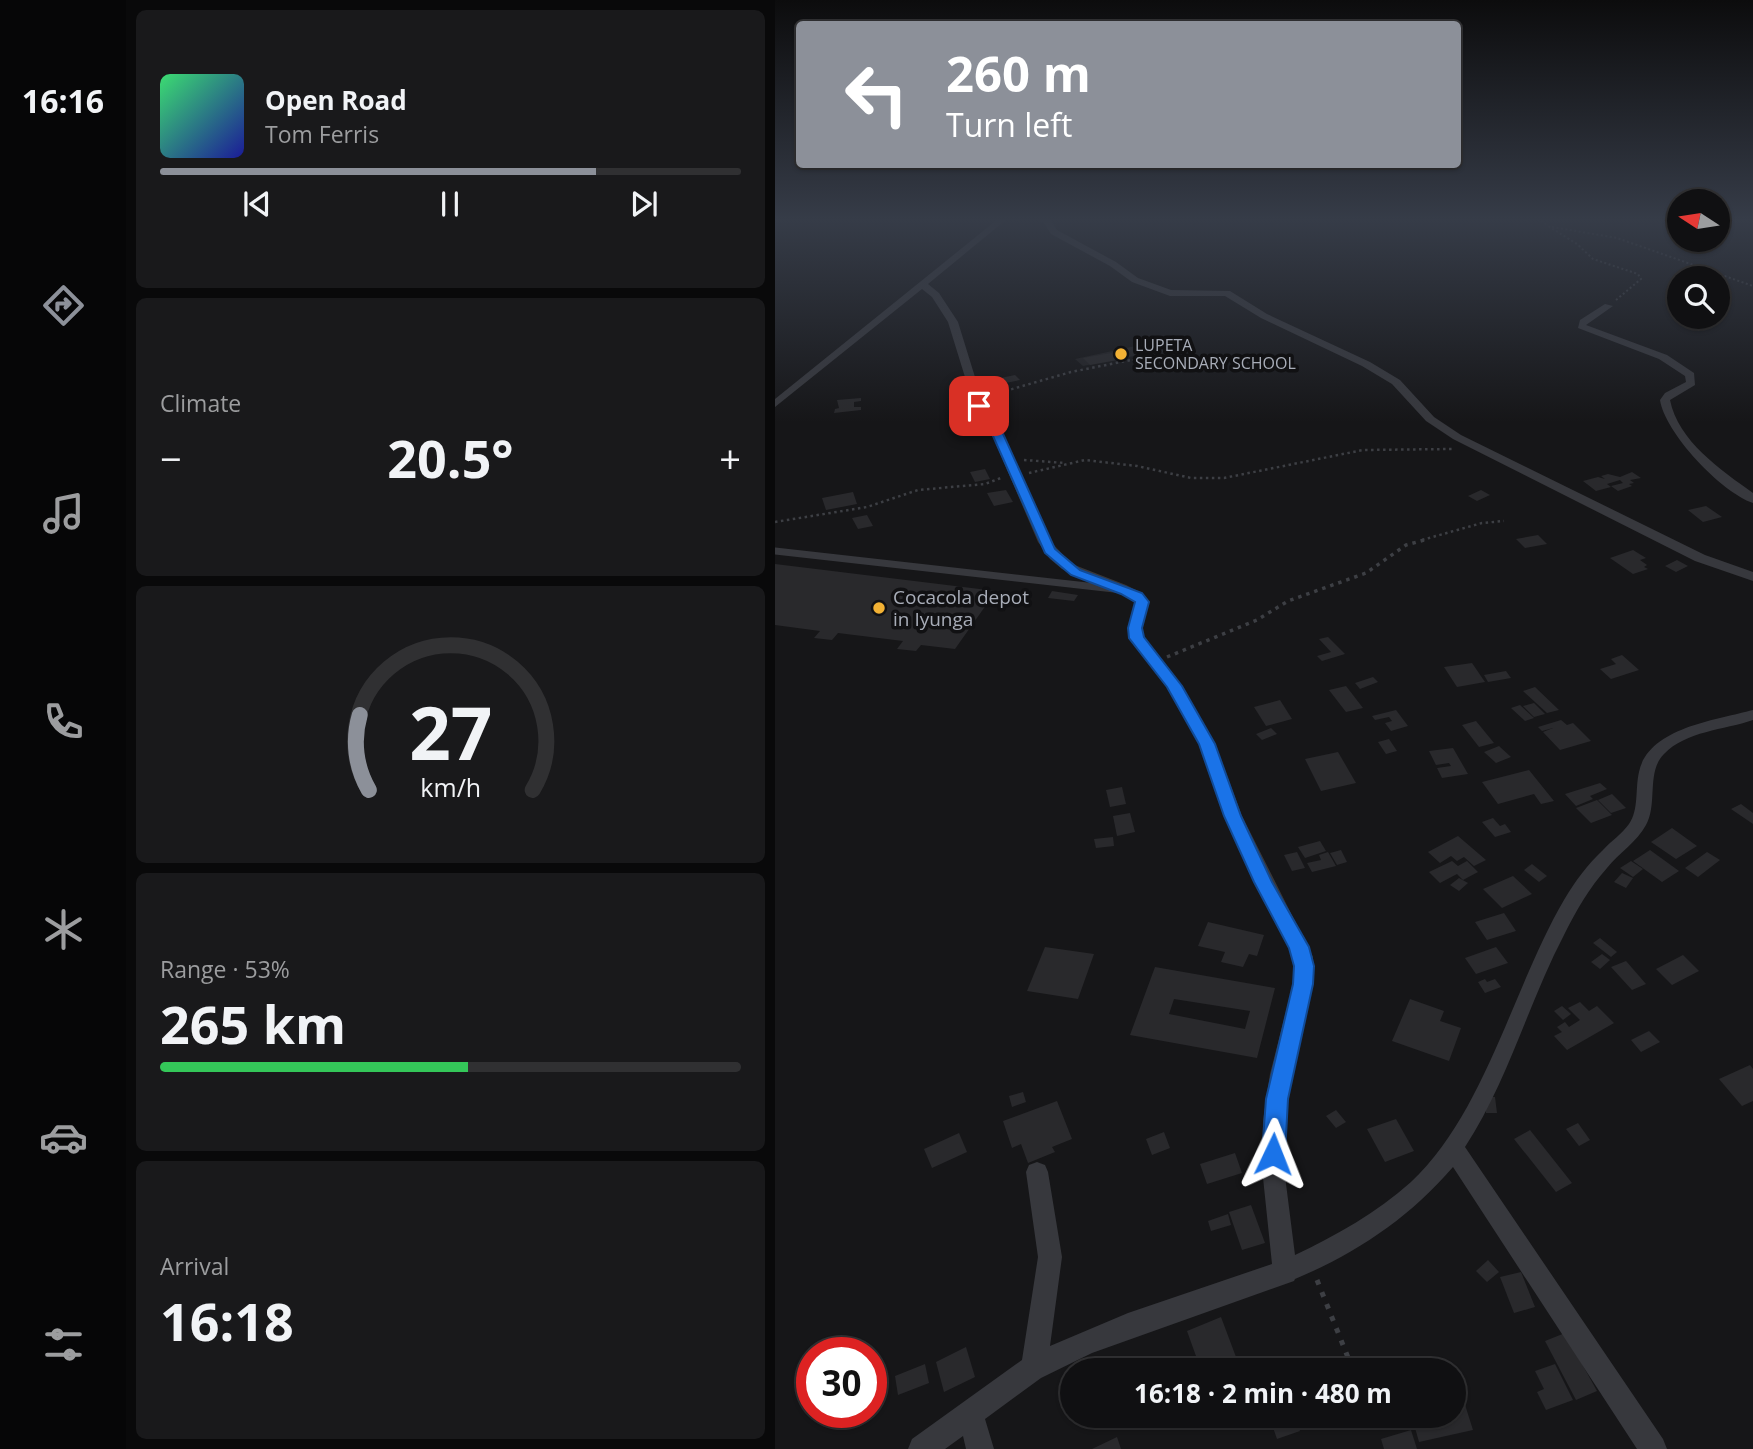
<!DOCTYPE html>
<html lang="en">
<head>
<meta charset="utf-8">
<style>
	body { margin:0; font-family:"Open Sans",sans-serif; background:#19191b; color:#f1f3f6; height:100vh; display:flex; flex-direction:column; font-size:26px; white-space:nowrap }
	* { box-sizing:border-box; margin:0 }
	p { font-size:23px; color:#9c9d9f }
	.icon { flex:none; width:38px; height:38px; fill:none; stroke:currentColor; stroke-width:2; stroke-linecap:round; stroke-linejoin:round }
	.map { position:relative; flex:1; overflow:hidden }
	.panel { display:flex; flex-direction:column; gap:10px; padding:10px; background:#09090a; width:649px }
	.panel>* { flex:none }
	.guide { position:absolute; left:21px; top:21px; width:665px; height:147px; border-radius:7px; box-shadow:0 2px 5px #0004,0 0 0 2px #303032; background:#8c9099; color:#fff; overflow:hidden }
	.needle { width:46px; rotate:282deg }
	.controls { position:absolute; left:892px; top:189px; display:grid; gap:14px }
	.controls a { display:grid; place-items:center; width:63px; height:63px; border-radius:50%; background:#101012; box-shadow:0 2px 5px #0004,0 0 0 2px #303032; font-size:35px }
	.speed { position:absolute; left:21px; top:1337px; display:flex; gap:14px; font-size:35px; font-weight:700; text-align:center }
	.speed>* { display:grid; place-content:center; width:91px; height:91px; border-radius:50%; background:#101012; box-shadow:0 2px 5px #0004,0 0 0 2px #303032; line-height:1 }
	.speed .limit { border:10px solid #d22; background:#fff; color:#111 }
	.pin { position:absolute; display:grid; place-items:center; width:60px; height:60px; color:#fff; margin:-30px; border-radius:14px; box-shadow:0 4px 10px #0006 }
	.me { position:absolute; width:77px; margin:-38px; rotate:2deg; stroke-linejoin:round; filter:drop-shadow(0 0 5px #0008) }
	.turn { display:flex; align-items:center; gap:24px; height:147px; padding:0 35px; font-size:32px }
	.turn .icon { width:91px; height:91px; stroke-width:2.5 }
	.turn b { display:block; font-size:49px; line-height:60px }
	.big { font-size:52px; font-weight:700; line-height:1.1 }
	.panel .card { flex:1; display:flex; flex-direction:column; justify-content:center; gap:10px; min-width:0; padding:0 24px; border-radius:10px; background:#19191b }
	.panel .dial { align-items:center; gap:0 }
	.dial svg { height:182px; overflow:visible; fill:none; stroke:#303032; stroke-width:7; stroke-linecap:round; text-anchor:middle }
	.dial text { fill:#f1f3f6; stroke:none }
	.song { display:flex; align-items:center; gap:21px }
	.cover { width:84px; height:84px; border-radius:10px; background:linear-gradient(135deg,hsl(140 70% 55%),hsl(240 70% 35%)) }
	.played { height:7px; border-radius:4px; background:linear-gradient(90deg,#8c9099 75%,#303032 75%) }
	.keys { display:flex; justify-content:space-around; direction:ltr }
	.heat { display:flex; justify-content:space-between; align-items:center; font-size:38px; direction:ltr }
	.charge { height:10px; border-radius:5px; background:linear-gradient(90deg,#34c759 53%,#303032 0) }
	.trip { position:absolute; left:285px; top:1358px; width:406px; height:70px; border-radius:35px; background:#101012; box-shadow:0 2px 5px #0004,0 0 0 2px #303032; font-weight:700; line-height:70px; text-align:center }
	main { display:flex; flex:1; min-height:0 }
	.tabs { display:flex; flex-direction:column; width:126px; justify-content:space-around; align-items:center; background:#060607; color:#9c9d9f }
	.tabs .icon { width:49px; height:49px }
	.tabs .on { color:#8c9099 }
	.tabs b { font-size:32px; color:#f1f3f6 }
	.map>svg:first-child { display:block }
	.built { fill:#222225 }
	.building { fill:#29292c; fill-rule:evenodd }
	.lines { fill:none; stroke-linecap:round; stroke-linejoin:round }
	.path-far3 { stroke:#3d3f44; stroke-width:2; stroke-dasharray:2 2.5; stroke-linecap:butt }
	.path-far2 { stroke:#3d3f44; stroke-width:2.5; stroke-dasharray:2.5 3.5; stroke-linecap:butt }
	.path-far1 { stroke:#3d3f44; stroke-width:3.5; stroke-dasharray:3.5 5; stroke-linecap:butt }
	.path { stroke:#3d3f44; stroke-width:5; stroke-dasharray:5 8; stroke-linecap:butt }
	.service { stroke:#37383d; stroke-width:7 }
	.minor { fill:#37383d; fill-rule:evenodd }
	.route { fill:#1a73e8; stroke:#114b97; stroke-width:2 }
	.poi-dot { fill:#f2b134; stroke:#111113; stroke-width:2.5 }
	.labels { text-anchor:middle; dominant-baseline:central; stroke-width:7; stroke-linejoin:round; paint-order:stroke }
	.far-poi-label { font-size:16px; fill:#a8adb8; stroke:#111113; text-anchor:start }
	.poi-label { font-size:19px; fill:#a8adb8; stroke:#111113; text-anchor:start }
</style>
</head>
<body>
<main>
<nav class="tabs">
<b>16:16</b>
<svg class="icon on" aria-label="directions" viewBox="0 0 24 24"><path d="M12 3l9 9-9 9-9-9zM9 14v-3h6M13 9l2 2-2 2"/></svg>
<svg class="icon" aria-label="music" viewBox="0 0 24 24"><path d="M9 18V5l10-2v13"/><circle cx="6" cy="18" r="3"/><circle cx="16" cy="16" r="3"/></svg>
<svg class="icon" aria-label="phone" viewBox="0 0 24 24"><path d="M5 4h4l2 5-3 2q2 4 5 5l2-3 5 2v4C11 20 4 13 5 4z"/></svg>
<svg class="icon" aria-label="climate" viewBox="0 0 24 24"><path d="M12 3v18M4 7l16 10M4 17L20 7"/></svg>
<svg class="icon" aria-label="car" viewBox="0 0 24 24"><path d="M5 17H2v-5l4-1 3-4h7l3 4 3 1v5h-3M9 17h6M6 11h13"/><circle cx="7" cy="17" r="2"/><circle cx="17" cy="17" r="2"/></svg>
<svg class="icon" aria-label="filters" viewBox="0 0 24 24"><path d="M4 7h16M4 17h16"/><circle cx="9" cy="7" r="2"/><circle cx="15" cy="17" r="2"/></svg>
</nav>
<section class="panel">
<div class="card">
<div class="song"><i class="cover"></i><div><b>Open Road</b><p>Tom Ferris</p></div></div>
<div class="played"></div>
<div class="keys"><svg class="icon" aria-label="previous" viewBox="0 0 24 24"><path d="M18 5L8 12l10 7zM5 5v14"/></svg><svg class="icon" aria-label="pause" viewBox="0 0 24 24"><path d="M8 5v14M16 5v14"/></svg><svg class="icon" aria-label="next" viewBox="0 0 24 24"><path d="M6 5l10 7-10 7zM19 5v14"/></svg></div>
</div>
<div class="card"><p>Climate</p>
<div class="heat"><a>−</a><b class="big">20.5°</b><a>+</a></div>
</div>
<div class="card dial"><svg viewBox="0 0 100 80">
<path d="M14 69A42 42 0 1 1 86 69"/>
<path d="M14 69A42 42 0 0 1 10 36" stroke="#8c9099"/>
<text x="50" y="56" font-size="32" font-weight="700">27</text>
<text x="50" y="72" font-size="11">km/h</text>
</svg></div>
<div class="card"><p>Range · 53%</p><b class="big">265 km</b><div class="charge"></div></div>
<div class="card"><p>Arrival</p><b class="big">16:18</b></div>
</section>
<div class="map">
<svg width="978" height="1449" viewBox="0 0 978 1449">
	<rect width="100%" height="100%" fill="#161618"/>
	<path class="built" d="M 384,341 L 395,349 L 308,366 L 300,359 Z"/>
	<g class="building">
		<path d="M 386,342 L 393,342 L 402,353 L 389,354 L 386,350 L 389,349 Z"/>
		<path d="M 347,351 L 354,358 L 315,365 L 308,358 Z"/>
		<path d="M 240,375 L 245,380 L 226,384 L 221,379 Z"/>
		<path d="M 86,398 L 86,401 L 79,402 L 79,407 L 86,407 L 86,410 L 59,413 L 60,409 L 64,408 L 62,400 Z"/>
		<path d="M 210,469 L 215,479 L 200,482 L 195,472 Z"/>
		<path d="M 857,472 L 866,478 L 855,480 L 859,483 L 854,484 L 857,486 L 843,491 L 836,486 L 848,483 L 845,480 L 832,484 L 836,487 L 821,491 L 808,481 L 823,477 L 830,479 L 826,476 L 833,474 L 845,477 Z"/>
		<path d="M 231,490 L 238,502 L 219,506 L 212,493 Z"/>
		<path d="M 706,490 L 715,495 L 702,501 L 693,496 Z"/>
		<path d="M 78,492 L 82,504 L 51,510 L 47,498 Z"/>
		<path d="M 931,506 L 947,517 L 928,522 L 913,510 Z"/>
		<path d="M 92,515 L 98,526 L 83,529 L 77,518 Z"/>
		<path d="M 763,535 L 772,544 L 750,548 L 741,539 Z"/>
		<path d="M 858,550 L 871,558 L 865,560 L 872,565 L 869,567 L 873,569 L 858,574 L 835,558 Z"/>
		<path d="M 902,560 L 913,566 L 901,572 L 890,566 Z"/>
		<path d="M 0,564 L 221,591 L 180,649 L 146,645 L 141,651 L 122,649 L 128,641 L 63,633 L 57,640 L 39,638 L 45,631 L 0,625 Z"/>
		<path d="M 277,591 L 303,595 L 299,601 L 273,598 Z"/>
		<path d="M 553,637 L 570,654 L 547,661 L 542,656 L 556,652 L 544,639 Z"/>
		<path d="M 847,655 L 864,670 L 836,679 L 825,669 L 841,664 L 836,659 Z"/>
		<path d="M 697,663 L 710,682 L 682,687 L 669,667 Z"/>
		<path d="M 731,671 L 736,678 L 713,682 L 709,675 Z"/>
		<path d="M 598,677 L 603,682 L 585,689 L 580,683 Z"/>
		<path d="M 571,686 L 588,708 L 571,712 L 554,690 Z"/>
		<path d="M 760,687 L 784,710 L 772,713 L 748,691 Z"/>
		<path d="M 505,700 L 517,719 L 491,726 L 479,707 Z"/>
		<path d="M 759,703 L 770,714 L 759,717 L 748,706 Z"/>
		<path d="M 745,705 L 759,718 L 750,721 L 736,708 Z"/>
		<path d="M 621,710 L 633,726 L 616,731 L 610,723 L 617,721 L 614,717 L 600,720 L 597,716 Z"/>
		<path d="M 786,720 L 792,725 L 798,723 L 816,741 L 785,750 L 768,732 L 778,728 L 767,731 L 763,727 Z"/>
		<path d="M 701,721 L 719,743 L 704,747 L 687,725 Z"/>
		<path d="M 496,728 L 502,734 L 487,740 L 481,734 Z"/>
		<path d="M 614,739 L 622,751 L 611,754 L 603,742 Z"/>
		<path d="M 724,746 L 736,757 L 721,763 L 709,752 Z"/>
		<path d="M 678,748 L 693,774 L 667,778 L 662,768 L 676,766 L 674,763 L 661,765 L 654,751 Z"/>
		<path d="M 563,752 L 581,783 L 546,791 L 530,759 Z"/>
		<path d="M 754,770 L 779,801 L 766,804 L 759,794 L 723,804 L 707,782 Z"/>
		<path d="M 825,783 L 832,789 L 815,796 L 818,799 L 801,806 L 790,794 Z"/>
		<path d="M 347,787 L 351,804 L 335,807 L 331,790 Z"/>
		<path d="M 837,794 L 851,808 L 836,813 L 823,800 Z"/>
		<path d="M 822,800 L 837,815 L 816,823 L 801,808 Z"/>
		<path d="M 966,804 L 978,813 L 978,824 L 956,809 Z"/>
		<path d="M 355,813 L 360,832 L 342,836 L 338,816 Z"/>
		<path d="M 718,818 L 725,826 L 730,824 L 736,832 L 720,837 L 707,822 Z"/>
		<path d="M 897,828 L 922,846 L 901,859 L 876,842 Z"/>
		<path d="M 683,836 L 711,860 L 699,866 L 689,857 L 682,861 L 676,856 L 665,863 L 653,852 Z"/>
		<path d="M 338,837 L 339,846 L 321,848 L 319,839 Z"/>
		<path d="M 545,841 L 551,851 L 530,858 L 523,847 Z"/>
		<path d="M 566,850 L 572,862 L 562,865 L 555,853 Z"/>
		<path d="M 875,850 L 904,871 L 887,882 L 858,861 Z"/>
		<path d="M 522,852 L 530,868 L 517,871 L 509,855 Z"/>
		<path d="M 553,852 L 561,866 L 537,872 L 532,863 L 546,860 L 544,855 Z"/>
		<path d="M 932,852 L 945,860 L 923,877 L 910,868 Z"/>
		<path d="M 677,861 L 683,866 L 692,861 L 703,872 L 688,880 L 682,874 L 665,883 L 654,872 Z"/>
		<path d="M 856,861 L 868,869 L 858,877 L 845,868 Z"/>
		<path d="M 757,864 L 772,876 L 764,882 L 749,870 Z"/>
		<path d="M 847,873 L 858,878 L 851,888 L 839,882 Z"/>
		<path d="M 738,876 L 757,894 L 727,908 L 708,889 Z"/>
		<path d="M 684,878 L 693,883 L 684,891 L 675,885 Z"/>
		<path d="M 729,913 L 741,931 L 712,940 L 700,922 Z"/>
		<path d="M 433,922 L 489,935 L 482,956 L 474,954 L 468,967 L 446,962 L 450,952 L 423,946 Z"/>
		<path d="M 825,938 L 842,952 L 836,957 L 818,943 Z"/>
		<path d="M 270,947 L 319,954 L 303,999 L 252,991 Z"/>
		<path d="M 721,947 L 733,963 L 701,974 L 690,958 Z"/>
		<path d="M 827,954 L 835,960 L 825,969 L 816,962 Z"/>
		<path d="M 908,955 L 924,971 L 897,985 L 881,969 Z"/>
		<path d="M 851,961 L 871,984 L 857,990 L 836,967 Z"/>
		<path d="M 380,967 L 500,988 L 482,1058 L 355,1035 ZM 399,999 L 475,1011 L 470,1029 L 394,1014 Z"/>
		<path d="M 710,979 L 712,982 L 720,979 L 726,987 L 710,993 L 703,982 Z"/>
		<path d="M 635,999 L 669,1011 L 665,1021 L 686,1028 L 674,1061 L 617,1041 Z"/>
		<path d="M 805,1002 L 814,1011 L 822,1006 L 839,1023 L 792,1050 L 779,1036 L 787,1032 L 782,1027 L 790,1022 L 794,1027 L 805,1020 L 793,1008 Z"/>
		<path d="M 787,1006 L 796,1014 L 788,1020 L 779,1011 Z"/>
		<path d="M 874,1031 L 885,1042 L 866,1052 L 856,1040 Z"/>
		<path d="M 975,1065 L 978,1069 L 978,1101 L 967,1106 L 944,1079 Z"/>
		<path d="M 248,1092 L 251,1102 L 237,1107 L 234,1096 Z"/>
		<path d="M 710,1097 L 720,1097 L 722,1113 L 711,1113 Z"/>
		<path d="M 282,1101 L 297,1139 L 277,1147 L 280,1152 L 253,1163 L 246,1144 L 237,1148 L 228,1121 Z"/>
		<path d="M 561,1110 L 571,1122 L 561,1128 L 551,1116 Z"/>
		<path d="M 621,1119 L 639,1151 L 610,1162 L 592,1129 Z"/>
		<path d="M 803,1123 L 815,1140 L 804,1146 L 791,1129 Z"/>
		<path d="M 755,1130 L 797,1183 L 781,1192 L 739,1139 Z"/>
		<path d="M 389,1132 L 395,1148 L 377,1155 L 371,1139 Z"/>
		<path d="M 184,1133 L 192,1152 L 157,1168 L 149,1149 Z"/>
		<path d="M 460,1153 L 467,1173 L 432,1184 L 425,1164 Z"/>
		<path d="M 476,1205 L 490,1243 L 467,1250 L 454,1212 Z"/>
		<path d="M 453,1214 L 456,1225 L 436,1231 L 433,1221 Z"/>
		<path d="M 713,1260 L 724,1272 L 712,1282 L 701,1271 Z"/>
		<path d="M 746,1272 L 760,1307 L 739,1313 L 725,1277 Z"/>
		<path d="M 446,1317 L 464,1365 L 452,1370 L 426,1370 L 412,1331 Z"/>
		<path d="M 790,1333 L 822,1391 L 801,1400 L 770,1341 Z"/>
		<path d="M 191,1347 L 200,1377 L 169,1392 L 161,1362 Z"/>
		<path d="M 150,1364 L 154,1383 L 123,1395 L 120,1376 Z"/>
		<path d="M 780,1364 L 798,1400 L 771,1410 L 762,1392 L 769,1389 L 760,1371 Z"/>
		<path d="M 680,1373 L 698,1430 L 644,1442 L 637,1417 L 625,1420 L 624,1416 L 679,1416 Z"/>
		<path d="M 494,1416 L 520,1416 L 525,1431 L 502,1439 Z"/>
		<path d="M 604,1416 L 622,1416 L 623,1421 L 606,1423 Z"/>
		<path d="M 636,1430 L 642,1449 L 609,1449 L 606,1439 Z"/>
		<path d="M 342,1437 L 346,1449 L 317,1449 Z"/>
	</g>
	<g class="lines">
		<g class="path-far3">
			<path d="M 762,219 L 802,244 L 818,259 L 863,274 L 866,279 L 841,300"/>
			<path d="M 777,227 L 842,238 L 978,286"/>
			<path d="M 357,360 L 378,356"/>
		</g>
		<g class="path-far2">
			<path d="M 213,396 L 296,372 L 366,358"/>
			<path d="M 249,460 L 290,463"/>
			<path d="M 254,473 L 310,460 L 362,466 L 416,478 L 449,478 L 588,450 L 677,449"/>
			<path d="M 0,522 L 92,507 L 143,490 L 210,484 L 226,478"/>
			<path d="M 647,540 L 707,523 L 729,521"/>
		</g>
		<path class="path-far1" d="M 392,657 L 482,620 L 513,601 L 591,573 L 631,545 L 653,539"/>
		<path class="path" d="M 542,1280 L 578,1370"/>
		<path class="service" d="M 0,551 L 348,590"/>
		<g class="minor">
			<path d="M 223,219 L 232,219 L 153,284 L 164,293 L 183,322 L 208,403 L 227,430 L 275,541 L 297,564 L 351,585 L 363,591 L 374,602 L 367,628 L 369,638 L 407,686 L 440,744 L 467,816 L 538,957 L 538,984 L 517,1074 L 510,1121 L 509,1168 L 520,1255 C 562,1235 601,1213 636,1182 C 710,1113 738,987 789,900 C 800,881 813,864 828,850 C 836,841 847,834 854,824 C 864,810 860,789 864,772 C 873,728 941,720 978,710 L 978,720 C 949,730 911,731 889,754 C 871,772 883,804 871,825 C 862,842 844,853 832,868 C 814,888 801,911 789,935 C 753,1004 733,1081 690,1147 L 888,1439 L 892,1449 L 862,1449 L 678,1167 C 634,1218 582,1253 520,1279 L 519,1281 L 317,1353 L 266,1378 L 210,1419 L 219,1449 L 191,1449 L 188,1436 L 170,1449 L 133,1449 L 137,1439 L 247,1360 L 263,1257 L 251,1172 L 254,1165 L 262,1162 L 270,1165 L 273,1172 L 287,1257 L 275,1346 L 353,1313 L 497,1264 L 487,1168 L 488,1121 L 495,1074 L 518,984 L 518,957 L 449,816 L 424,744 L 392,687 L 355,638 L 353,628 L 360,603 L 342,590 L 287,569 L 275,559 L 263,542 L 215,430 L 198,403 L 173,322 L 157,297 L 147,289 L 0,407 L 0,399 Z"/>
			<path d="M 262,219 L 275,219 L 282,230 L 341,262 L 363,278 L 396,290 L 455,291 L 492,314 L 595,362 L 625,380 L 659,417 L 686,435 L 930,555 L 978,572 L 978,581 L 920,561 L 678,439 L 651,421 L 617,384 L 587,366 L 486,318 L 450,296 L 395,296 L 357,282 L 335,266 L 276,234 L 269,223 Z"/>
			<path d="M 830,304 L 838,306 L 811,325 L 892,355 L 919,373 L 920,385 L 895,400 C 903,441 946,470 978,493 L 978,503 C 946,492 890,433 885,400 L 890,393 L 911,382 L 910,376 L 884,359 L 803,328 L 805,320 Z"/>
		</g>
	</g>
	<linearGradient id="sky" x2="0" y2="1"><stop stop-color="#0c0c0d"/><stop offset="0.52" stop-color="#363c48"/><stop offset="1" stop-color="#363c48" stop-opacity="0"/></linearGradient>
	<rect width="978" height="422" fill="url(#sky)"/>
	<path class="route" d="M 200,403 L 208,403 L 225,427 L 280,549 L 305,570 L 367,593 L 374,602 L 367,628 L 369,637 L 407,686 L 440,744 L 466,816 L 497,882 L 534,947 L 539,966 L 538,984 L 513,1099 L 510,1154 L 506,1162 L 498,1165 L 490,1162 L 487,1154 L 491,1099 L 518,984 L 519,966 L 514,948 L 479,882 L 449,816 L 424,744 L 392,687 L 354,638 L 353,628 L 360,602 L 346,594 L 296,575 L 270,553 L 214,427 L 198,406 Z"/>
	<g class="poi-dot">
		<circle cx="346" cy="354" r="7"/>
		<circle cx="104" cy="608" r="7"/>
	</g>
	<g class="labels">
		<g class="far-poi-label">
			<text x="360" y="345">LUPETA<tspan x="360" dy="18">SECONDARY SCHOOL</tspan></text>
		</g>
		<g class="poi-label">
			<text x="118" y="597">Cocacola depot<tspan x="118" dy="22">in Iyunga</tspan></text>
		</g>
	</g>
</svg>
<div class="controls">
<a><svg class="needle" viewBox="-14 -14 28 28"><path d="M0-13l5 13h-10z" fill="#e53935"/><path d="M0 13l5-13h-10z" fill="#9c9d9f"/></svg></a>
<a><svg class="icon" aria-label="search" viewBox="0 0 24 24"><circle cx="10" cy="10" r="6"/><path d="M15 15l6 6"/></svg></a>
</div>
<div class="speed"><div class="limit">30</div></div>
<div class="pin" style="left:204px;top:406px;background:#d93025"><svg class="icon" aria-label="arrive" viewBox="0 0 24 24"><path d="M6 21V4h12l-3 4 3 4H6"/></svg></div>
<svg class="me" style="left:498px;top:1154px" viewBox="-20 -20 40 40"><path d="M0-17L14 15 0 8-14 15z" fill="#1a73e8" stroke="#fff" stroke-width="4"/></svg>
<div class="trip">16:18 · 2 min · 480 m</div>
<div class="guide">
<div class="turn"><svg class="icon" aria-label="left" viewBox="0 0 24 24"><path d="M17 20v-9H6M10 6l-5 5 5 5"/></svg><div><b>260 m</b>Turn left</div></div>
</div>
</div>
</main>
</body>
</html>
